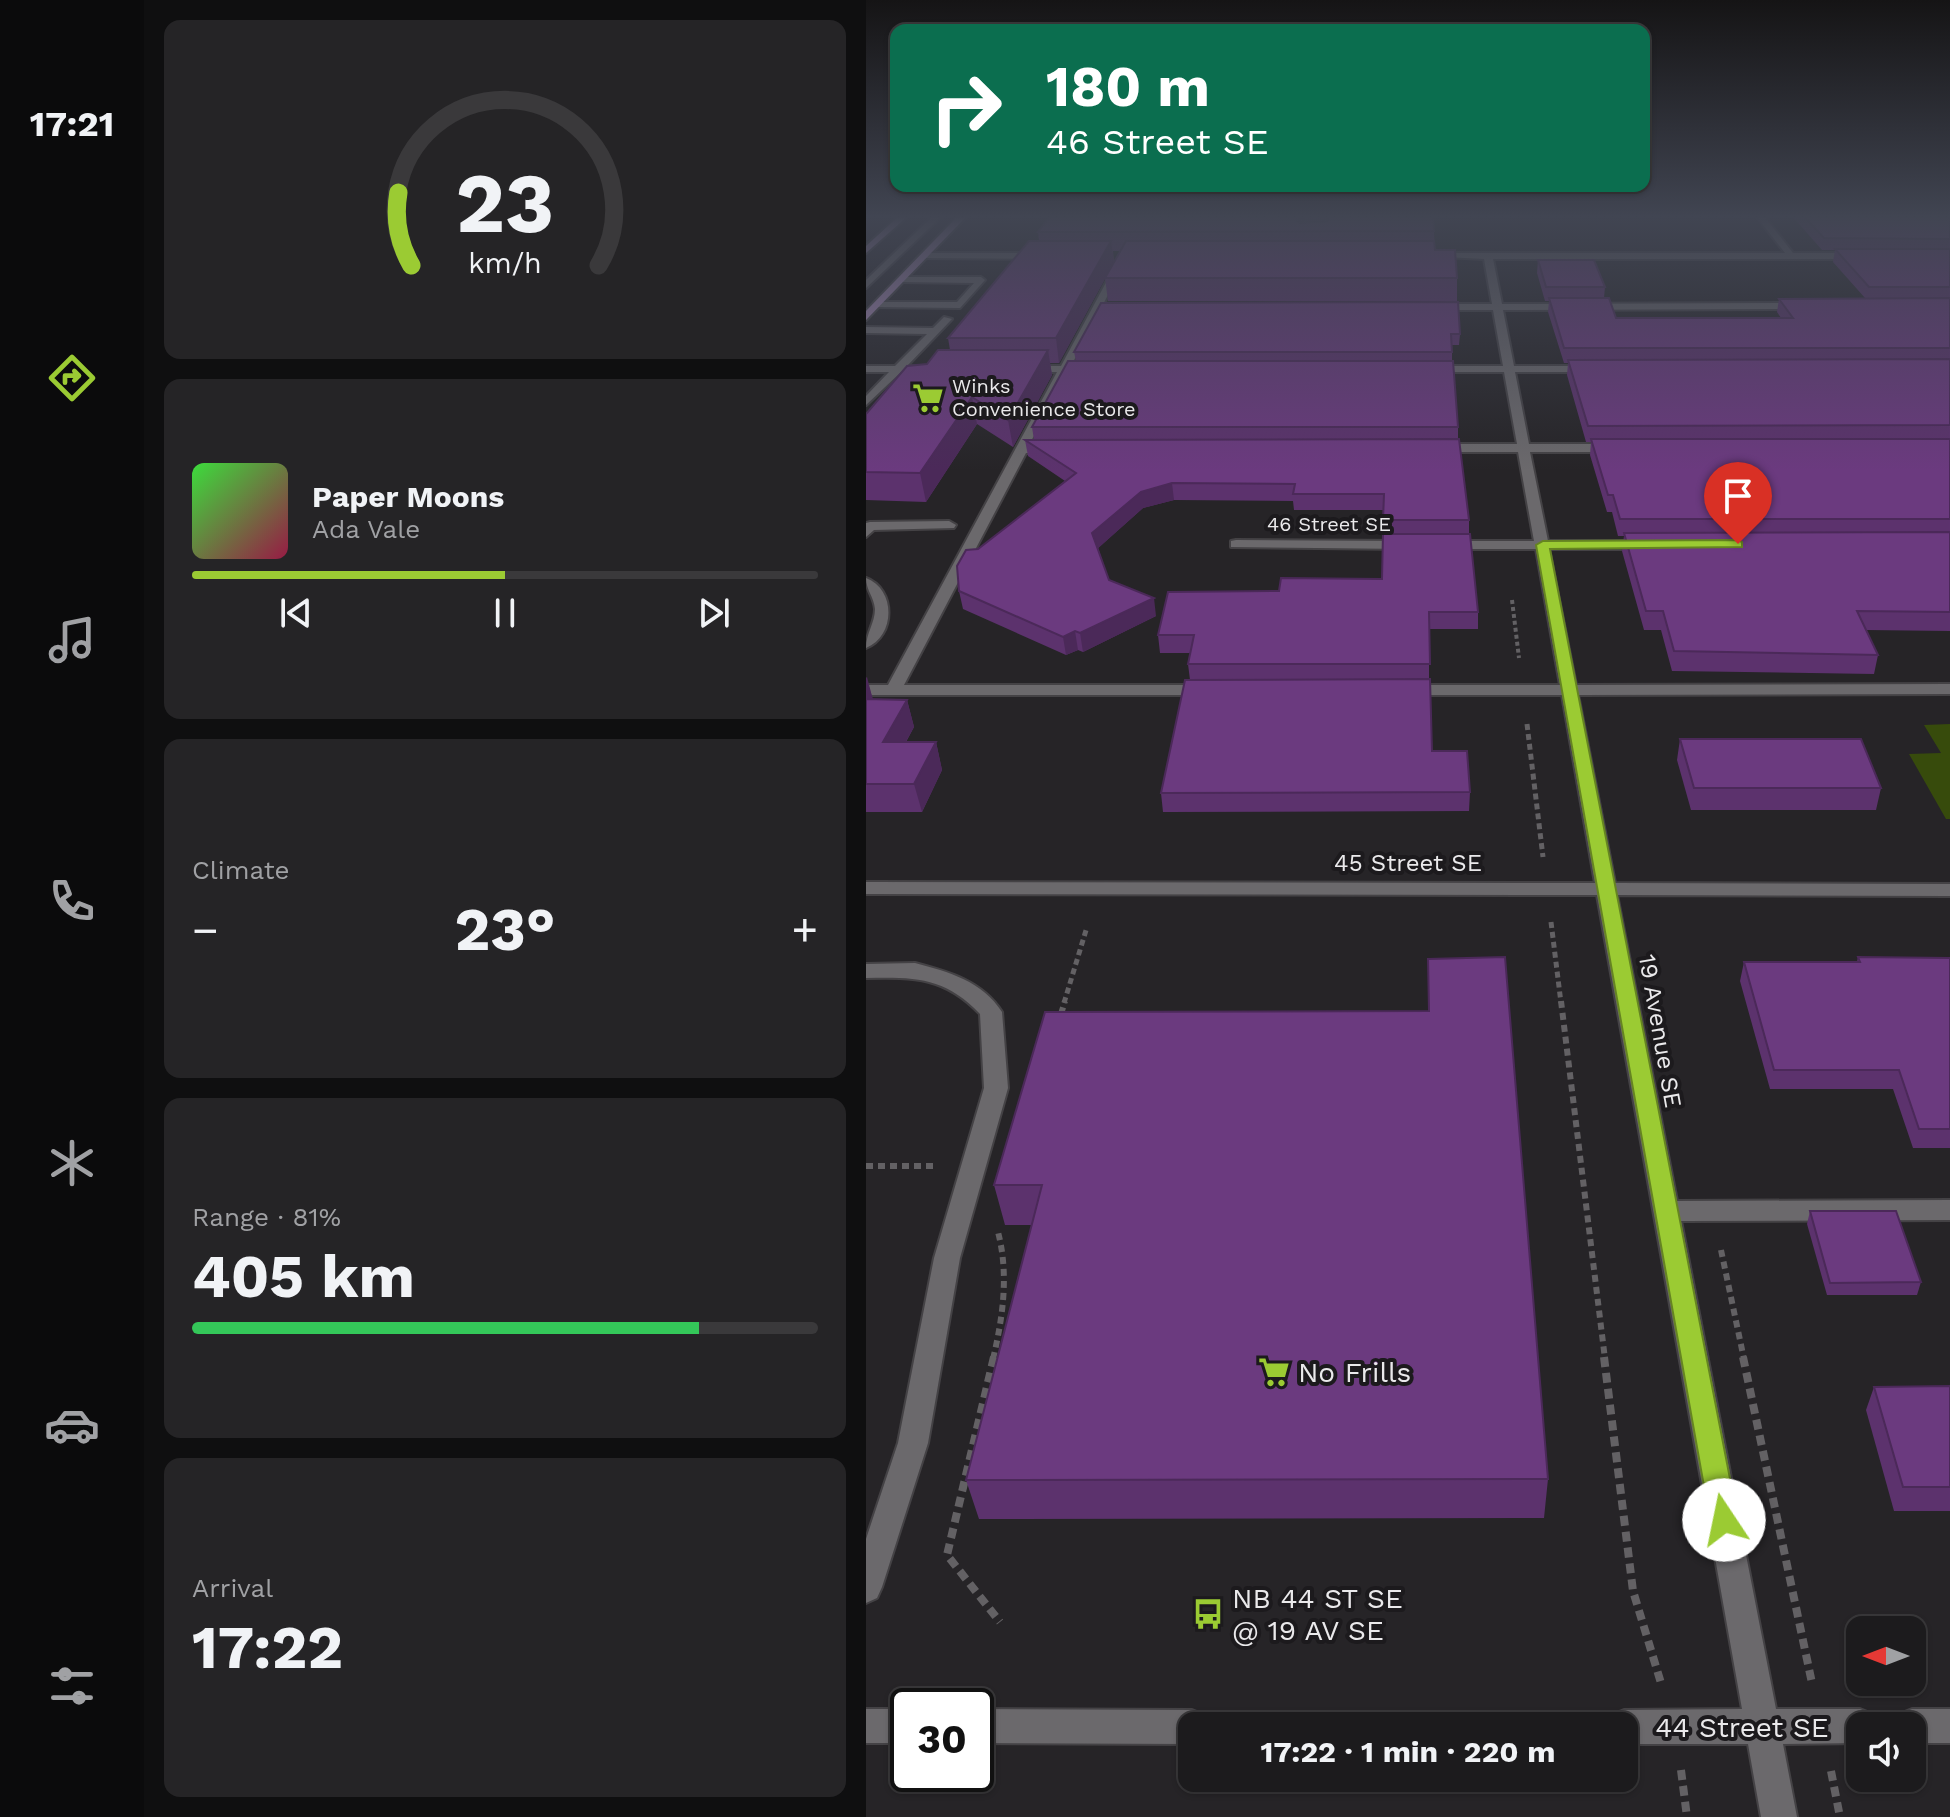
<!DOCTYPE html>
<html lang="en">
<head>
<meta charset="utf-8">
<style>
	body { margin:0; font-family:"Work Sans",sans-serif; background:#252426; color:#f1f3f6; height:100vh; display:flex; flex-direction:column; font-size:30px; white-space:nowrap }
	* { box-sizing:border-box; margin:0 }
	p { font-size:26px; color:#a0a1a4 }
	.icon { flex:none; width:44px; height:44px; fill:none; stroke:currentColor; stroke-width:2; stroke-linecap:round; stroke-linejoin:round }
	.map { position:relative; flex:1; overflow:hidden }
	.panel { display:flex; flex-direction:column; gap:20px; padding:20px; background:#0f0f10; width:722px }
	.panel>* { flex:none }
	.hud { position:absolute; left:24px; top:24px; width:760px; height:168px; border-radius:16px; box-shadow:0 2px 6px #0004,0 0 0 2px #3a393b; background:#0b6e4f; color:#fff; overflow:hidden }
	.needle { width:52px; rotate:270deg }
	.controls { position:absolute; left:980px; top:1616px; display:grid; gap:16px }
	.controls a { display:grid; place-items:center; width:80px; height:80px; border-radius:16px; background:#1c1b1d; box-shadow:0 2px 6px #0004,0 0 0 2px #3a393b; font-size:40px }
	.speed { position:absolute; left:24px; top:1688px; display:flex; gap:16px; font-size:40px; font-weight:700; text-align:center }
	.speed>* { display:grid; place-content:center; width:104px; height:104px; border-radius:50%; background:#1c1b1d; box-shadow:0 2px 6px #0004,0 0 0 2px #3a393b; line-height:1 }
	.speed .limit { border:4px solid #111; border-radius:12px; background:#fff; color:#111 }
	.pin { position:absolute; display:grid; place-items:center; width:68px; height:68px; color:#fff; margin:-82px -34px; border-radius:50% 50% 50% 0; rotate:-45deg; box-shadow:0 0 8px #0007 }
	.pin .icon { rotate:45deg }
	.me { position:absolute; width:88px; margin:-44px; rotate:349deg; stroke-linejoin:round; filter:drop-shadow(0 0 6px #0008) }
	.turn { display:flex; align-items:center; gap:28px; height:168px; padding:0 24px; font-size:36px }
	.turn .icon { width:104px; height:104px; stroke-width:2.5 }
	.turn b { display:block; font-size:56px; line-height:68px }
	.big { font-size:60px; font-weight:700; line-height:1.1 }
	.panel .card { flex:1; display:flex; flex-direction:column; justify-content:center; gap:12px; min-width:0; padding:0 28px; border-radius:16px; background:#252426 }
	.panel .dial { align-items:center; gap:0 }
	.dial svg { height:208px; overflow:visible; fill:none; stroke:#3a393b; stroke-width:7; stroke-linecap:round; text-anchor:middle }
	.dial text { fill:#f1f3f6; stroke:none }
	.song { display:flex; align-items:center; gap:24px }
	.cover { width:96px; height:96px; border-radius:12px; background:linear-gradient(135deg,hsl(120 70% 55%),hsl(340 70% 35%)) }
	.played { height:8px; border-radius:4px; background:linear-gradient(90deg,#9bcb33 50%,#3a393b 50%) }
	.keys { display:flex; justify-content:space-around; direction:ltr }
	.heat { display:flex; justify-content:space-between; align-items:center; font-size:44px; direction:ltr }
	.charge { height:12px; border-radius:6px; background:linear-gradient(90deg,#34c759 81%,#3a393b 0) }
	.trip { position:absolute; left:312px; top:1712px; width:460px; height:80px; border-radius:16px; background:#1c1b1d; box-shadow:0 2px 6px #0004,0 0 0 2px #3a393b; font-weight:700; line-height:80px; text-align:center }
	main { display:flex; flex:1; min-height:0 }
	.tabs { display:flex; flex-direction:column; width:144px; justify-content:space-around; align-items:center; background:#0b0b0c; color:#a0a1a4 }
	.tabs .icon { width:56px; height:56px }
	.tabs .selected { color:#9bcb33 }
	.tabs b { font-size:36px; color:#f1f3f6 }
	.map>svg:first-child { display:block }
	.green { fill:#374b0c }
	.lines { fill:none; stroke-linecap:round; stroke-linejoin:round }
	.minor-casing { stroke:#444245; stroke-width:4 }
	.major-casing { stroke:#444245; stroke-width:4 }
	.path-far3 { stroke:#636164; stroke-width:4; stroke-dasharray:4 3; stroke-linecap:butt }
	.path-far2 { stroke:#636164; stroke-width:5; stroke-dasharray:6 4; stroke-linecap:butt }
	.path-far1 { stroke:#636164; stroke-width:6; stroke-dasharray:7 5; stroke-linecap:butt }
	.path { stroke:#636164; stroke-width:8; stroke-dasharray:10 6; stroke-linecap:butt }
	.minor { fill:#6b696c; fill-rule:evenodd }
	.major { fill:#ac8bbb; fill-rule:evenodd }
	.wall { fill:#5c326d }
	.shaded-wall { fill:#4b2959 }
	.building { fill:#6b3a7f; stroke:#4b2959; stroke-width:2 }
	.route { fill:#9bcb33; stroke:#658421; stroke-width:2 }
	.labels { text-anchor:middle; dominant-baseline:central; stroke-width:8; stroke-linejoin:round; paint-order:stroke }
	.far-poi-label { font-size:20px; fill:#eae9eb; stroke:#1c1a1d; text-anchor:start }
	.far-street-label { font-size:20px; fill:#eae9eb; stroke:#1c1a1d }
	.street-label { font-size:24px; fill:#eae9eb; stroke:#1c1a1d }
	.near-poi-label { font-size:28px; fill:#eae9eb; stroke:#1c1a1d; text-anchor:start }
	.near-street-label { font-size:28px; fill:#eae9eb; stroke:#1c1a1d }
</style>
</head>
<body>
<main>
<nav class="tabs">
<b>17:21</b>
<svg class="icon selected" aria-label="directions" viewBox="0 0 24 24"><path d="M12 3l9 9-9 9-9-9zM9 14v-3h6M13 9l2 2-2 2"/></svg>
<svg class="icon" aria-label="music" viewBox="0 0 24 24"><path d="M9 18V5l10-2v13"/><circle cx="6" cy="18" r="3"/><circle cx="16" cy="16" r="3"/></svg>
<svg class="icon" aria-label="phone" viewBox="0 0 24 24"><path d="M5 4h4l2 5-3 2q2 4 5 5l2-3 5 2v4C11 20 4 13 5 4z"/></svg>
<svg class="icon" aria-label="climate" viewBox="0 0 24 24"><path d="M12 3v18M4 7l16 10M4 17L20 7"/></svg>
<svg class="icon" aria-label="car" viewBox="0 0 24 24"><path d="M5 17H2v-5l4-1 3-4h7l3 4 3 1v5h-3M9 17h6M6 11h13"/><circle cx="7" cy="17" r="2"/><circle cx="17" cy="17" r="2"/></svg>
<svg class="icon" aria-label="filters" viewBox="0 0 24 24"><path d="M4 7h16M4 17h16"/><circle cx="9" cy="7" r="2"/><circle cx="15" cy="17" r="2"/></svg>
</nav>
<section class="panel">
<div class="card dial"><svg viewBox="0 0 100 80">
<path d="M14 69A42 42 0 1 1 86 69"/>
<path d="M14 69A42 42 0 0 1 9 41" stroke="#9bcb33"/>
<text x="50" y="56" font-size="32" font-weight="700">23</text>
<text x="50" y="72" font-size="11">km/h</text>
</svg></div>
<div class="card">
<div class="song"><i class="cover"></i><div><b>Paper Moons</b><p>Ada Vale</p></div></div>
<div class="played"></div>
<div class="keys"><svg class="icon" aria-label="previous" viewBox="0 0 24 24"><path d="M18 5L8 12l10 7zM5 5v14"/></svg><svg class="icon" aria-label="pause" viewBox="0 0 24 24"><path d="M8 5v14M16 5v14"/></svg><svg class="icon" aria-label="next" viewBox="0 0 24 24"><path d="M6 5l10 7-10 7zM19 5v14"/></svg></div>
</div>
<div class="card"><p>Climate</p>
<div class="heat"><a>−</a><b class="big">23°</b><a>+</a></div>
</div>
<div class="card"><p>Range · 81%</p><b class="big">405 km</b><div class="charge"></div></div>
<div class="card"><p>Arrival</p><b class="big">17:22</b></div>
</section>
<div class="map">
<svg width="1084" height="1817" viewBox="0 0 1084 1817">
	<rect width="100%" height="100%" fill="#262427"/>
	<path class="green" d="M 1084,724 L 1084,819 L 1080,819 L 1043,754 L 1075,753 L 1058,725 Z"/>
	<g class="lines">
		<defs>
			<g id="minor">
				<path d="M 67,216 L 76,216 L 0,288 L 0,280 Z"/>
				<path d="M 890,216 L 898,216 L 927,253 L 996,253 L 1000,256 L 996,259 L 627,259 L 636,304 L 938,303 L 943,306 L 938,309 L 637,310 L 648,366 L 728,366 L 733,369 L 728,372 L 649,372 L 663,444 L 752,444 L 758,448 L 752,452 L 664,452 L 682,541 L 782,541 L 789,545 L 782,549 L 683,549 L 710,685 L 1084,684 L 1084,694 L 712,695 L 749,883 L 1084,884 L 1084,896 L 751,895 L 811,1201 L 1084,1200 L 1084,1220 L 815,1221 L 910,1709 L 994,1709 L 1006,1714 L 1011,1726 L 994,1726 L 994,1743 L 917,1744 L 931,1817 L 895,1817 L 882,1744 L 758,1744 L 758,1726 L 741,1726 L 746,1715 L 758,1710 L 876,1709 L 731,895 L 0,894 L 0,882 L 729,883 L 696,695 L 540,695 L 532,690 L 540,685 L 694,685 L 670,549 L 578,549 L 571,545 L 578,541 L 668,541 L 652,452 L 568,452 L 562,448 L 568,444 L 651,444 L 638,372 L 560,372 L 555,369 L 560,366 L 637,366 L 627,310 L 566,310 L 561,307 L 566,304 L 626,304 L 618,259 L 560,256 L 564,253 L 919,253 Z"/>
				<path d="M 59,253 L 176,253 L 180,256 L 176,259 L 56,258 Z"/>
				<path d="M 250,264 L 257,266 L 205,366 L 224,366 L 229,369 L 224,372 L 202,372 L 163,445 L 188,445 L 194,449 L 188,453 L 160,453 L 38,685 L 344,685 L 352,690 L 344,695 L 0,695 L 0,685 L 22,685 L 191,372 L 160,372 L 155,369 L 160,366 L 195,366 Z"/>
				<path d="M 37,277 L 115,277 L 119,280 L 94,308 L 8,307 L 11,302 L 91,302 L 108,283 L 34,282 Z"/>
				<path d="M 78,317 L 86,319 L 41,366 L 68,367 L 68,371 L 35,372 L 0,405 L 0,396 L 23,372 L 0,372 L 0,366 L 29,366 L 61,334 L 0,333 L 0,327 L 67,328 Z"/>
				<path d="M 83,521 L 90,525 L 88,528 L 8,530 L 0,537 L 0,523 L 4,522 Z"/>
				<path d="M 370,540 L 542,541 L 549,545 L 542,549 L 365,547 L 365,541 Z"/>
				<path d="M 0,578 C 30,589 30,636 0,648 C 0,633 9,623 9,609 C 8,597 0,590 0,578 Z"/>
				<path d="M 49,963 C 83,972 116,981 136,1012 L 142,1088 L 94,1258 L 62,1443 L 16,1587 L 11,1598 L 0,1603 L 0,1539 L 32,1443 L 68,1258 L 118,1088 L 114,1014 C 79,977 49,977 0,978 L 0,964 Z"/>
				<rect x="0" y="1709" width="42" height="34"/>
				<path d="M 110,1709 L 326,1710 L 338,1715 L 343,1726 L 326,1726 L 326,1744 L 110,1743 Z"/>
				<path d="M 1046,1709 L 1084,1709 L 1084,1743 L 1046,1743 L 1046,1726 L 1029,1726 L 1034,1714 Z"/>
			</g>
			<g id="major">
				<path d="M 33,216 L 42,216 L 0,253 L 0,246 Z"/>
				<path d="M 92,216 L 101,216 L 0,320 L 0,311 Z"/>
			</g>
		</defs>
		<use href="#minor" class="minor-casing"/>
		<use href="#major" class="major-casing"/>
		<path class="path-far3" d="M 646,600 L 653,658"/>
		<g class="path-far2">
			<path d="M 661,724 L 677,857"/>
			<path d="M 685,922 L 695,1003"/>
			<path d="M 198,1003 L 221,927"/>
		</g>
		<g class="path-far1">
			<path d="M 695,1001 L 739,1359"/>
			<path d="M 195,1014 L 199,1001"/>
			<path d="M 0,1166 L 67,1166"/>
			<path d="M 855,1250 L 878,1359"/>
			<path d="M 127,1359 C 137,1317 143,1274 132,1232"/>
		</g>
		<g class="path">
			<path d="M 128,1357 L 81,1555 L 134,1622"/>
			<path d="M 738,1357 L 767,1591 L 795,1683"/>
			<path d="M 877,1357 L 946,1683"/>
			<path d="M 815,1770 L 821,1817"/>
			<path d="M 965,1771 L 974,1817"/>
		</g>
		<use href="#minor" class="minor"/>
		<use href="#major" class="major"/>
	</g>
	<g class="wall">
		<path d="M 183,216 L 567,216 L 569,250 L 591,278 L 591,301 L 242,301 L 239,278 L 255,251 L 247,251 L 248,262 L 193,363 L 184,363 L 186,375 L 147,447 L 111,424 L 60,502 L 0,500 L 0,414 L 61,364 L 84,350 L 82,338 L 173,241 L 172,232 Z"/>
		<path d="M 926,216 L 1084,216 L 1084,631 L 1000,630 L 1012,655 L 1008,674 L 806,671 L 795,630 L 778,630 L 756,551 L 758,536 L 752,536 L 746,512 L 741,512 L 724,455 L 725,442 L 720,442 L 701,375 L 702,363 L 698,363 L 682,312 L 683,301 L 679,301 L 671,273 L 672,260 L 739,287 L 738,298 L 750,318 L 915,318 L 911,312 L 913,299 L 999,298 L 967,262 L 969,250 L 956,250 Z"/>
		<path d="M 594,334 L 593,345 L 586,345 L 586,361 L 592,427 L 592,439 L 603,520 L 603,534 L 612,612 L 612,629 L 563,629 L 563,679 L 566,751 L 604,792 L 603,811 L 297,812 L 295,793 L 324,680 L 322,664 L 325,653 L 294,653 L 292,635 L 413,591 L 516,579 L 517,510 L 428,510 L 427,501 L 308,500 L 277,508 L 232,548 L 243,580 L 290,616 L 217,652 L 212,650 L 200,655 L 97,609 L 93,591 L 112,549 L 199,481 L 162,456 L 159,440 L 168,440 L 166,427 L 210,361 L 208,352 Z"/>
		<path d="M 0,677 L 7,700 L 41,700 L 48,727 L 40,742 L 70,742 L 76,770 L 56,812 L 0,812 Z"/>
		<path d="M 814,739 L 1015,788 L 1010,810 L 825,810 L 811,760 Z"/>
		<path d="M 992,957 L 1084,958 L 1084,1148 L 1047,1148 L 1027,1089 L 904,1089 L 874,981 L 878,962 L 991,962 Z"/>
		<path d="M 562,959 L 682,1479 L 678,1518 L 113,1519 L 100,1480 L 166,1225 L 139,1225 L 128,1185 L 562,1011 Z"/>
		<path d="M 944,1211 L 1055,1282 L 1051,1295 L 961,1295 L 941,1224 Z"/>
		<path d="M 1084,1386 L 1084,1511 L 1028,1511 L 1000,1410 L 1008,1387 Z"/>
	</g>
	<g class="shaded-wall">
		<path d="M 435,216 L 438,216 L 438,232 L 431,221 Z"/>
		<path d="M 245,241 L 248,262 L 193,363 L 190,338 Z"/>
		<path d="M 182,350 L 186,375 L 147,447 L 142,420 Z"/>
		<path d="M 106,397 L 111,424 L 60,502 L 54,473 Z"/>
		<path d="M 306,483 L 308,500 L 277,508 L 229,551 L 226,533 L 275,492 Z"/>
		<path d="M 288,598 L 290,616 L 217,652 L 214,633 Z"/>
		<path d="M 209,631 L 212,650 L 200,655 L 197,637 Z"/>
		<path d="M 1,677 L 8,704 L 0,718 L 0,678 Z"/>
		<path d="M 41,700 L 48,727 L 24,770 L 17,742 Z"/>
		<path d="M 70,742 L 76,770 L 56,812 L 48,784 Z"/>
	</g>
	<g class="building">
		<path d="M 184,216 L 435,216 L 431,221 L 434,223 L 461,221 L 463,216 L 461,216 L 567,216 L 568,231 L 172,232 Z"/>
		<path d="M 938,216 L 1084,216 L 1084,239 L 958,238 Z"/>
		<path d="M 163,241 L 245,241 L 190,338 L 82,338 Z"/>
		<path d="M 260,241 L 568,241 L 569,250 L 589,250 L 591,278 L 239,278 Z"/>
		<path d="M 969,249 L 1084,249 L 1084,287 L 1003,287 Z"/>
		<path d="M 672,260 L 728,260 L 739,287 L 680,287 Z"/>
		<path d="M 683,298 L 743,298 L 750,318 L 927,318 L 913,299 L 1084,298 L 1084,348 L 698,348 Z"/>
		<path d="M 592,302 L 594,334 L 585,334 L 586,352 L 208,352 L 235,303 Z"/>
		<path d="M 72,350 L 182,350 L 142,420 L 106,397 L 54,473 L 0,472 L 0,414 L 41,366 L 61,364 Z"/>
		<path d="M 1084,359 L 1084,425 L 722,426 L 702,360 Z"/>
		<path d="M 202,361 L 587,361 L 592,427 L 166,427 Z"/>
		<path d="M 593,439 L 603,520 L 517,520 L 518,494 L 427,494 L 429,484 L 306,483 L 275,492 L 226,533 L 243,580 L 288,598 L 214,633 L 209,631 L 197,637 L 93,591 L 91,566 L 100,550 L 112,549 L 210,473 L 159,440 Z"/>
		<path d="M 725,439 L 1084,439 L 1084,519 L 754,519 L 747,495 L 742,495 Z"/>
		<path d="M 1084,532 L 1084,612 L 991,611 L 1012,655 L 808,651 L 797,611 L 780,611 L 758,533 Z"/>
		<path d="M 517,534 L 604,534 L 612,612 L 563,612 L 564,664 L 322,664 L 328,635 L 292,635 L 302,592 L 413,591 L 415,578 L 516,579 Z"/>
		<path d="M 564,679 L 566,751 L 601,751 L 604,792 L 295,793 L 319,680 Z"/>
		<path d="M 0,699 L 41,700 L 17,742 L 70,742 L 48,784 L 0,784 Z"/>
		<path d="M 814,739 L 995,739 L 1015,788 L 828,788 Z"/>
		<path d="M 639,957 L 682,1479 L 100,1480 L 176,1185 L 128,1185 L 179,1012 L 563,1011 L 562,959 Z"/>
		<path d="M 992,957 L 1084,958 L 1084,1129 L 1053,1129 L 1033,1070 L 908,1070 L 878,962 L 994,962 Z"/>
		<path d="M 944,1211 L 1030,1211 L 1055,1282 L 964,1283 Z"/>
		<path d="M 1084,1386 L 1084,1487 L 1037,1487 L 1008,1387 Z"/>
	</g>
	<linearGradient id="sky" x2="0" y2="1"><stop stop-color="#151415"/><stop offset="0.46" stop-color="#414552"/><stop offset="1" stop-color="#414552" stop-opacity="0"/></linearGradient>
	<rect width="1084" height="471" fill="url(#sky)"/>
	<path class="route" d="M 872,540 L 876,542 L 876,547 L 684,549 L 872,1520 L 868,1530 L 858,1533 L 848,1530 L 844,1520 L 670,545 L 677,541 Z"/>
	<defs>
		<symbol id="supermarket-bare" viewBox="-9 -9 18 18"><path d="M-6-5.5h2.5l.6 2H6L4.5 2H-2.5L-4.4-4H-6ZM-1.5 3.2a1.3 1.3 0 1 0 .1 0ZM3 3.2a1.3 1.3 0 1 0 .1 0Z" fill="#9bcb33" stroke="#1c1a1d" stroke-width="2.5" paint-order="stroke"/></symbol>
		<symbol id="bus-bare" viewBox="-9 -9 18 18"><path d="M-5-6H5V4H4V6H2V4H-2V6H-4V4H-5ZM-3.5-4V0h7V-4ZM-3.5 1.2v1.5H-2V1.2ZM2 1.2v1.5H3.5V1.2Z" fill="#9bcb33" stroke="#1c1a1d" stroke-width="2.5" paint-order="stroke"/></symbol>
	</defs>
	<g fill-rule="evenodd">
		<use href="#supermarket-bare" x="40" y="376" width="44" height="44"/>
		<use href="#supermarket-bare" x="386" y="1350" width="44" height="44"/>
		<use href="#bus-bare" x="320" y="1592" width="44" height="44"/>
	</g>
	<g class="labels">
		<g class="far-poi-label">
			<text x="86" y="386">Winks<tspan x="86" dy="23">Convenience Store</tspan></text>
		</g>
		<g class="far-street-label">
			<text x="463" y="524">46 Street SE</text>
		</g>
		<g class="street-label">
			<text x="542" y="863">45 Street SE</text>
			<text transform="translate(794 1031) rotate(80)">19 Avenue SE</text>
		</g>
		<g class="near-poi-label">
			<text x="432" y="1372">No Frills</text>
			<text x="366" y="1598">NB 44 ST SE<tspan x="366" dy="32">@ 19 AV SE</tspan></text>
		</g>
		<g class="near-street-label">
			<text x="876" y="1727">44 Street SE</text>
		</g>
	</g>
</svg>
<div class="controls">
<a><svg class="needle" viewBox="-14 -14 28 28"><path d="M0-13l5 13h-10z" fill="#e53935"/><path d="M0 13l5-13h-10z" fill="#a0a1a4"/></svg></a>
<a><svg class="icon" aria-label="sound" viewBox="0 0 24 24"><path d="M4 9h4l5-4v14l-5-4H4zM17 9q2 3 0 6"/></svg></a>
</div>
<div class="speed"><div class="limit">30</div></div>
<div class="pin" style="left:872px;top:544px;background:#d93025"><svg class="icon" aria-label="arrive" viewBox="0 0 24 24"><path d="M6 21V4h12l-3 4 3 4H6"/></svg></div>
<svg class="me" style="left:858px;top:1520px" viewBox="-20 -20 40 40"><circle r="19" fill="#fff"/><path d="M0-13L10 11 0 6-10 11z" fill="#9bcb33"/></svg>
<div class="trip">17:22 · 1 min · 220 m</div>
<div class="hud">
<div class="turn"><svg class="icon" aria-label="right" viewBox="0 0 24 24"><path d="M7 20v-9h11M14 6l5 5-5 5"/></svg><div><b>180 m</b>46 Street SE</div></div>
</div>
</div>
</main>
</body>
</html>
